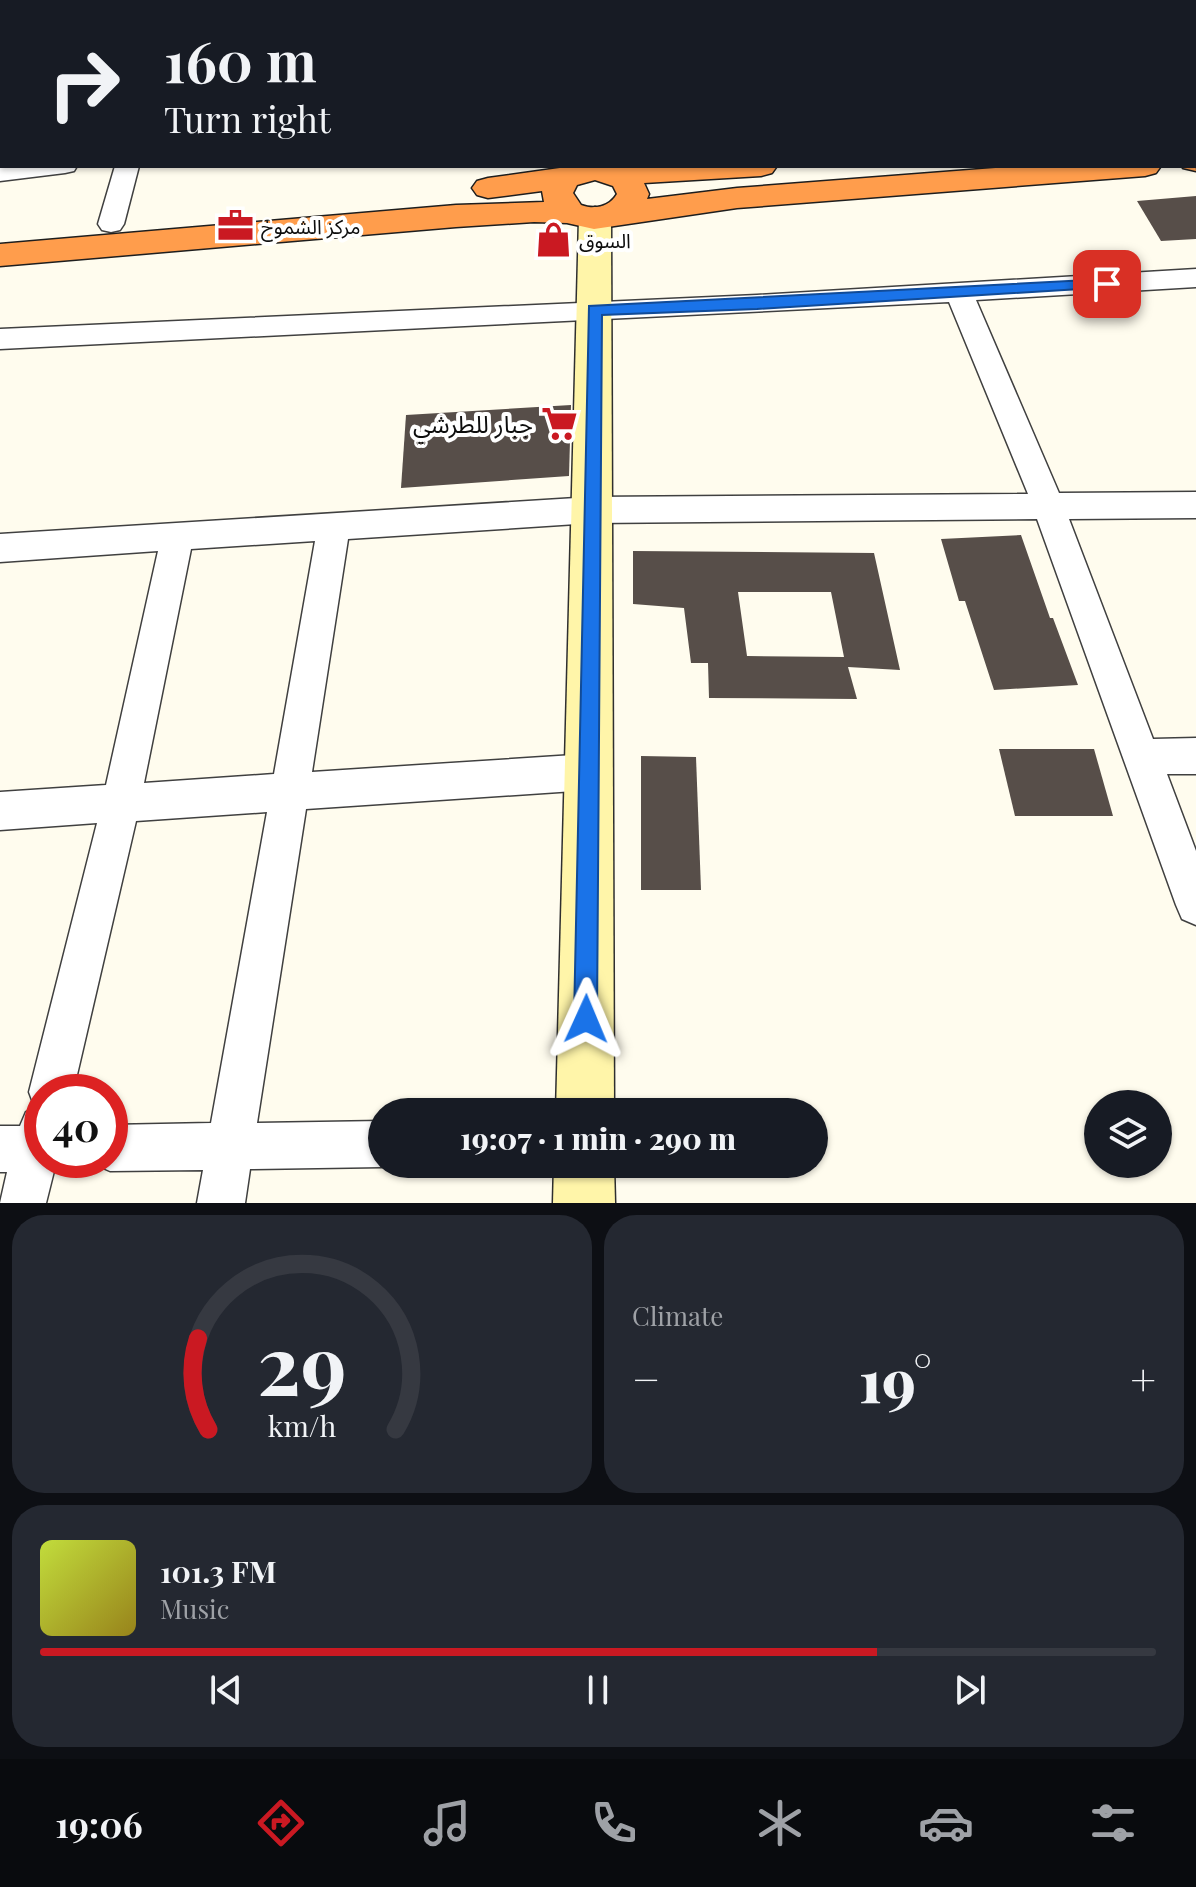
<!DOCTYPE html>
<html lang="en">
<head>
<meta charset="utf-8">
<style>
	body { margin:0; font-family:"Playfair Display","Noto Sans Arabic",serif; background:#242831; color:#f1f3f6; height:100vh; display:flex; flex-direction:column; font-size:30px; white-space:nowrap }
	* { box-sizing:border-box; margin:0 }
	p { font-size:26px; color:#9ea1a6 }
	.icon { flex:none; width:44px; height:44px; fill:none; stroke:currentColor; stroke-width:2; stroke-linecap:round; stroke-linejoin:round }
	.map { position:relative; height:1203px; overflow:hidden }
	.drawer { display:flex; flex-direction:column; gap:12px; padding:12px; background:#0d0f14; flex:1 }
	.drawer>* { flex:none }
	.top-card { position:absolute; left:0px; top:0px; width:1196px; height:168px; box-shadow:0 2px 6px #0004; background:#171b24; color:#f1f3f6; overflow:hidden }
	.controls { position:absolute; left:1084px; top:1090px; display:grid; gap:16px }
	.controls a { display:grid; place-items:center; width:88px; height:88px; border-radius:50%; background:#171b24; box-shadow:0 2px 6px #0004; font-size:40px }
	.speed { position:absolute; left:24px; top:1074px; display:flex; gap:16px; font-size:40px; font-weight:700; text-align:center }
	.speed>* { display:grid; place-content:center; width:104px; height:104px; border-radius:50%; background:#171b24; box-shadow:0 2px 6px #0004; line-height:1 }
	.speed .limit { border:12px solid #d22; background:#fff; color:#111 }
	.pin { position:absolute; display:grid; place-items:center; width:68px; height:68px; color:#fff; margin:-34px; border-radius:16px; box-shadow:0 4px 12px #0006 }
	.me { position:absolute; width:88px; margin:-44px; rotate:1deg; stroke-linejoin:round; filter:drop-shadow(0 0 6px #0008) }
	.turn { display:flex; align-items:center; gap:28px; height:168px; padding:0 32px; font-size:36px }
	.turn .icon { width:104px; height:104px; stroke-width:2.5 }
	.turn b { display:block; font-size:56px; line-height:68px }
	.big { font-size:60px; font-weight:800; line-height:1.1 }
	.drawer .tile { flex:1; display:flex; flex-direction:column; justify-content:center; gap:12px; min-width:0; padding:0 28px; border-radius:32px; background:#242831 }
	.drawer .dial { align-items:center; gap:0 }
	.dial svg { height:208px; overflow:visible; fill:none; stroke:#363941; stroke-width:7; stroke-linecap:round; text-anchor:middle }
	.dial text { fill:#f1f3f6; stroke:none }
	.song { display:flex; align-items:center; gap:24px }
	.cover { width:96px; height:96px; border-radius:12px; background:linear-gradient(135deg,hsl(70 70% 55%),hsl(50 70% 35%)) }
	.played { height:8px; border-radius:4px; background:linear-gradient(90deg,#ca1922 75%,#363941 75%) }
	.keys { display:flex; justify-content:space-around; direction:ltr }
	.heat { display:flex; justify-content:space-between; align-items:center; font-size:44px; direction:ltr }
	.drawer .tiles { flex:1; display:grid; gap:12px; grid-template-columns:1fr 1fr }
	.tile:last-child { grid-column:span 2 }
	.trip { position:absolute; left:368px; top:1098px; width:460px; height:80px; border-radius:40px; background:#171b24; box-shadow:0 2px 6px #0004; font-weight:800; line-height:80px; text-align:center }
	.menu { display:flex; height:128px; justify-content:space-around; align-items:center; background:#090b0e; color:#9ea1a6 }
	.menu .icon { width:56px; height:56px }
	.menu .current { color:#ca1922 }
	.menu b { font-size:36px; color:#f1f3f6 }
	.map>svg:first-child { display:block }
	.building { fill:#574e49; fill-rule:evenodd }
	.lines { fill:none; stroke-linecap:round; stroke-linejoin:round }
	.street-casing { stroke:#404040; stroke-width:3 }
	.secondary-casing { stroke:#2f2f2f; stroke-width:3 }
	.highway-casing { stroke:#1e1e1e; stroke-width:3 }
	.street { fill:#fff; fill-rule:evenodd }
	.secondary { fill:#fff5a9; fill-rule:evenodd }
	.highway { fill:#ff9d4c; fill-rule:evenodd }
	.route { fill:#1a73e8; stroke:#114b97; stroke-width:2 }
	.labels { text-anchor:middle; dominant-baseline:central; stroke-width:8; stroke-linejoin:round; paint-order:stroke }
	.far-poi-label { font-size:20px; fill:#0d0d0d; stroke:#fff; text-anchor:start }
	.poi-label { font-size:24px; fill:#0d0d0d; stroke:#fff; text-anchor:end }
</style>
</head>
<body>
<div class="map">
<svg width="1196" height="1203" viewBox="0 0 1196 1203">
	<rect width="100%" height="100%" fill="#fffcee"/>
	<g class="building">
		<path d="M 1196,196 L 1196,239 L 1161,241 L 1137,201 Z"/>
		<path d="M 571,405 L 569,476 L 401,488 L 406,415 Z"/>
		<path d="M 1021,535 L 1050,618 L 1053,618 L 1078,685 L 994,690 L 965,601 L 959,601 L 941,539 Z"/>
		<path d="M 633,551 L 874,553 L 900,670 L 848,667 L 857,699 L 709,698 L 708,663 L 691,663 L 684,608 L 633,604 ZM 738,592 L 831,592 L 844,657 L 747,656 Z"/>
		<path d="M 999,749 L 1094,749 L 1113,816 L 1015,816 Z"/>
		<path d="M 641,756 L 696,757 L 701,890 L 641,890 Z"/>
	</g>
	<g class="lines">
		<defs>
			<g id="street">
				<rect x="513" y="0" width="20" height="2"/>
				<path d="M 1053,0 L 1074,0 L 1075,2 L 1054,2 Z"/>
				<rect x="0" y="54" width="2" height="14"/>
				<path d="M 1194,107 L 1196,108 L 1196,123 L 1194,122 Z"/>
				<path d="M 0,123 L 2,123 L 0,138 Z"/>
				<path d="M 0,165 L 2,166 L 77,166 L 74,171 L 65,173 L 0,181 Z"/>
				<path d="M 115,166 L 139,166 L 124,224 L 120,230 L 111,232 L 102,230 L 98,224 Z"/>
				<path d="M 1196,269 L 1196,287 L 976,300 L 1059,493 L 1196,492 L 1196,518 L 1069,519 L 1153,739 L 1196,738 L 1196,774 L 1167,774 L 1196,851 L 1196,925 L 1182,919 L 1176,905 L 1037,519 L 592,523 L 348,539 L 312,772 L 589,754 L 602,759 L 608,772 L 602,785 L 589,790 L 306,809 L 257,1123 L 382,1121 L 382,1164 L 389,1164 L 382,1167 L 250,1169 L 245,1203 L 197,1203 L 203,1170 L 110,1171 L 94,1164 L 92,1160 L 110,1160 L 110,1125 L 211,1123 L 267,812 L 136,821 L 73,1092 L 42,1092 L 42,1160 L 61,1160 L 55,1167 L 46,1203 L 0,1203 L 7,1172 L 0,1172 L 0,1126 L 20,1126 L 26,1112 L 35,1108 L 29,1092 L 97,823 L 0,830 L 0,792 L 106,785 L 158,551 L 0,562 L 0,534 L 592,497 L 1028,494 L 949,302 L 0,349 L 0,329 L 757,295 ZM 315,541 L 274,774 L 144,783 L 191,549 Z"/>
			</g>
			<g id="secondary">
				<path d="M 595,207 L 607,211 L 611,218 L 614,1112 L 556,1112 L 579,218 L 583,211 Z"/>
				<path d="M 554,1164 L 614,1164 L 615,1203 L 553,1203 Z"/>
			</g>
			<g id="highway">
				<path d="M 1194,151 L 1196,171 L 1183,168 L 1194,166 Z"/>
				<path d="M 574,166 L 777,166 L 772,173 L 761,176 L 644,183 L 649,194 L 647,199 L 737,188 L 1020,166 L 1161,166 L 1156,173 L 1145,176 L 737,208 L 594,229 L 567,223 L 534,222 L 456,227 L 0,266 L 0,244 L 456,205 L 544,202 L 542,191 L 488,198 L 477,195 L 472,188 L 477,181 L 488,178 ZM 595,180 L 613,186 L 617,194 C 609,207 595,210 581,205 L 573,193 L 577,185 Z"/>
			</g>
		</defs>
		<use href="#street" class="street-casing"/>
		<use href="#secondary" class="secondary-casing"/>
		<use href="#highway" class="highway-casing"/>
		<use href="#street" class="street"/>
		<use href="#secondary" class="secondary"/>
		<use href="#highway" class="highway"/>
	</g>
	<path class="route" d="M 1107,279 L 1112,280 L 1112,287 L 757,309 L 602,315 L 597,1019 L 594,1027 L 586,1031 L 578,1027 L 574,1019 L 589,306 Z"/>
	<defs>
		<symbol id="office-bare" viewBox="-9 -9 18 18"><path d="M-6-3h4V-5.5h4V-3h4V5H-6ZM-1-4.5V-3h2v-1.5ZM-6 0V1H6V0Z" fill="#ca1922" stroke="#fff" stroke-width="2.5" paint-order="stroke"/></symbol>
		<symbol id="shop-bare" viewBox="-9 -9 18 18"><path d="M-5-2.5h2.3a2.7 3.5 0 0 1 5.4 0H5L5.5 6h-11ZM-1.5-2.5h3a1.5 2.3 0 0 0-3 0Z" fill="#ca1922" stroke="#fff" stroke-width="2.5" paint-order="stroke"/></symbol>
		<symbol id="supermarket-bare" viewBox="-9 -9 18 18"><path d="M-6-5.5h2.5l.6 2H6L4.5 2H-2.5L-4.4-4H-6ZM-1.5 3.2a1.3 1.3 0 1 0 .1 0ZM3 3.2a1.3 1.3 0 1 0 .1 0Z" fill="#ca1922" stroke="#fff" stroke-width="2.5" paint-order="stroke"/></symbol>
	</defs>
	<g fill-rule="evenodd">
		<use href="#office-bare" x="210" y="200" width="51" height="51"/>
		<use href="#shop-bare" x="528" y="214" width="51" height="51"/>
		<use href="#supermarket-bare" x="534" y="398" width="51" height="51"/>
	</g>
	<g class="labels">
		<g class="far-poi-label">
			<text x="261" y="225">مركز الشموخ</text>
			<text x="579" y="239">السوق</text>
		</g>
		<g class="poi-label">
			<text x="533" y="423">جبار للطرشي</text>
		</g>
	</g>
</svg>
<div class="controls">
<a><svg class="icon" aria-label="layers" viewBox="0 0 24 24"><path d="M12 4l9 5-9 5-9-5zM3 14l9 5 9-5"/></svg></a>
</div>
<div class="speed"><div class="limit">40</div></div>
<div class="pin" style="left:1107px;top:284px;background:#d93025"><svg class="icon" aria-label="arrive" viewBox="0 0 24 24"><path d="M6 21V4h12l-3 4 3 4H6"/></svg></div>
<svg class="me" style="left:586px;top:1019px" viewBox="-20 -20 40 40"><path d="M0-17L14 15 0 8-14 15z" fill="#1a73e8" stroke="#fff" stroke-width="4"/></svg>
<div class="trip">19:07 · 1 min · 290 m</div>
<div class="top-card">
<div class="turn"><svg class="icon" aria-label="right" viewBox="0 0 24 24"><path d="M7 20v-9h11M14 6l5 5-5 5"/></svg><div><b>160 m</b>Turn right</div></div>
</div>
</div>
<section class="drawer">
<div class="tiles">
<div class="tile dial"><svg viewBox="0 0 100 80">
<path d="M14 69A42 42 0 1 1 86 69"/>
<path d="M14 69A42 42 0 0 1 10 34" stroke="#ca1922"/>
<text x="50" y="56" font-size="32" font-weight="700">29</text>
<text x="50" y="72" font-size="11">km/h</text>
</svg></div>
<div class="tile"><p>Climate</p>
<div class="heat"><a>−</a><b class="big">19°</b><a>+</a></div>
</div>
<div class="tile">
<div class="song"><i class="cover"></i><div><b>101.3 FM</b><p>Music</p></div></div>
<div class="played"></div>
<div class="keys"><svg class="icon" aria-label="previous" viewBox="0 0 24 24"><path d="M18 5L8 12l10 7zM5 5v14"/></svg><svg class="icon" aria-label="pause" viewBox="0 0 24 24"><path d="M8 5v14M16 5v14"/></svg><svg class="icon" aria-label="next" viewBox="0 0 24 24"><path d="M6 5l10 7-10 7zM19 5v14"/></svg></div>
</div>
</div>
</section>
<nav class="menu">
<b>19:06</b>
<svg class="icon current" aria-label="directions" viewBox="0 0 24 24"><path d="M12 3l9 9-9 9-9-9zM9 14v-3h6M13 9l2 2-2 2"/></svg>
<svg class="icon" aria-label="music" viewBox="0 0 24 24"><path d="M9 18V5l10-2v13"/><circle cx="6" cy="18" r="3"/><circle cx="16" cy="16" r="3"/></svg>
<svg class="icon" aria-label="phone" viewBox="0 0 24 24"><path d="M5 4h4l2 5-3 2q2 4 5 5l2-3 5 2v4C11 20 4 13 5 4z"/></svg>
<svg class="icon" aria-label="climate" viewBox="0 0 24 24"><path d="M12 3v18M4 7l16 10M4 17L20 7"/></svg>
<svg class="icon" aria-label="car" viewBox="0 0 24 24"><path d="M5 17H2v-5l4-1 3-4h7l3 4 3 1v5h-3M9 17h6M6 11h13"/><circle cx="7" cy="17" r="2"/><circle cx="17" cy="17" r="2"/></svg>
<svg class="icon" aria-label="filters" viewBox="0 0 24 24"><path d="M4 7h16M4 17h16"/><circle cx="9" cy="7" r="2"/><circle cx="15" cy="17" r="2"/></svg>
</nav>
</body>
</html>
